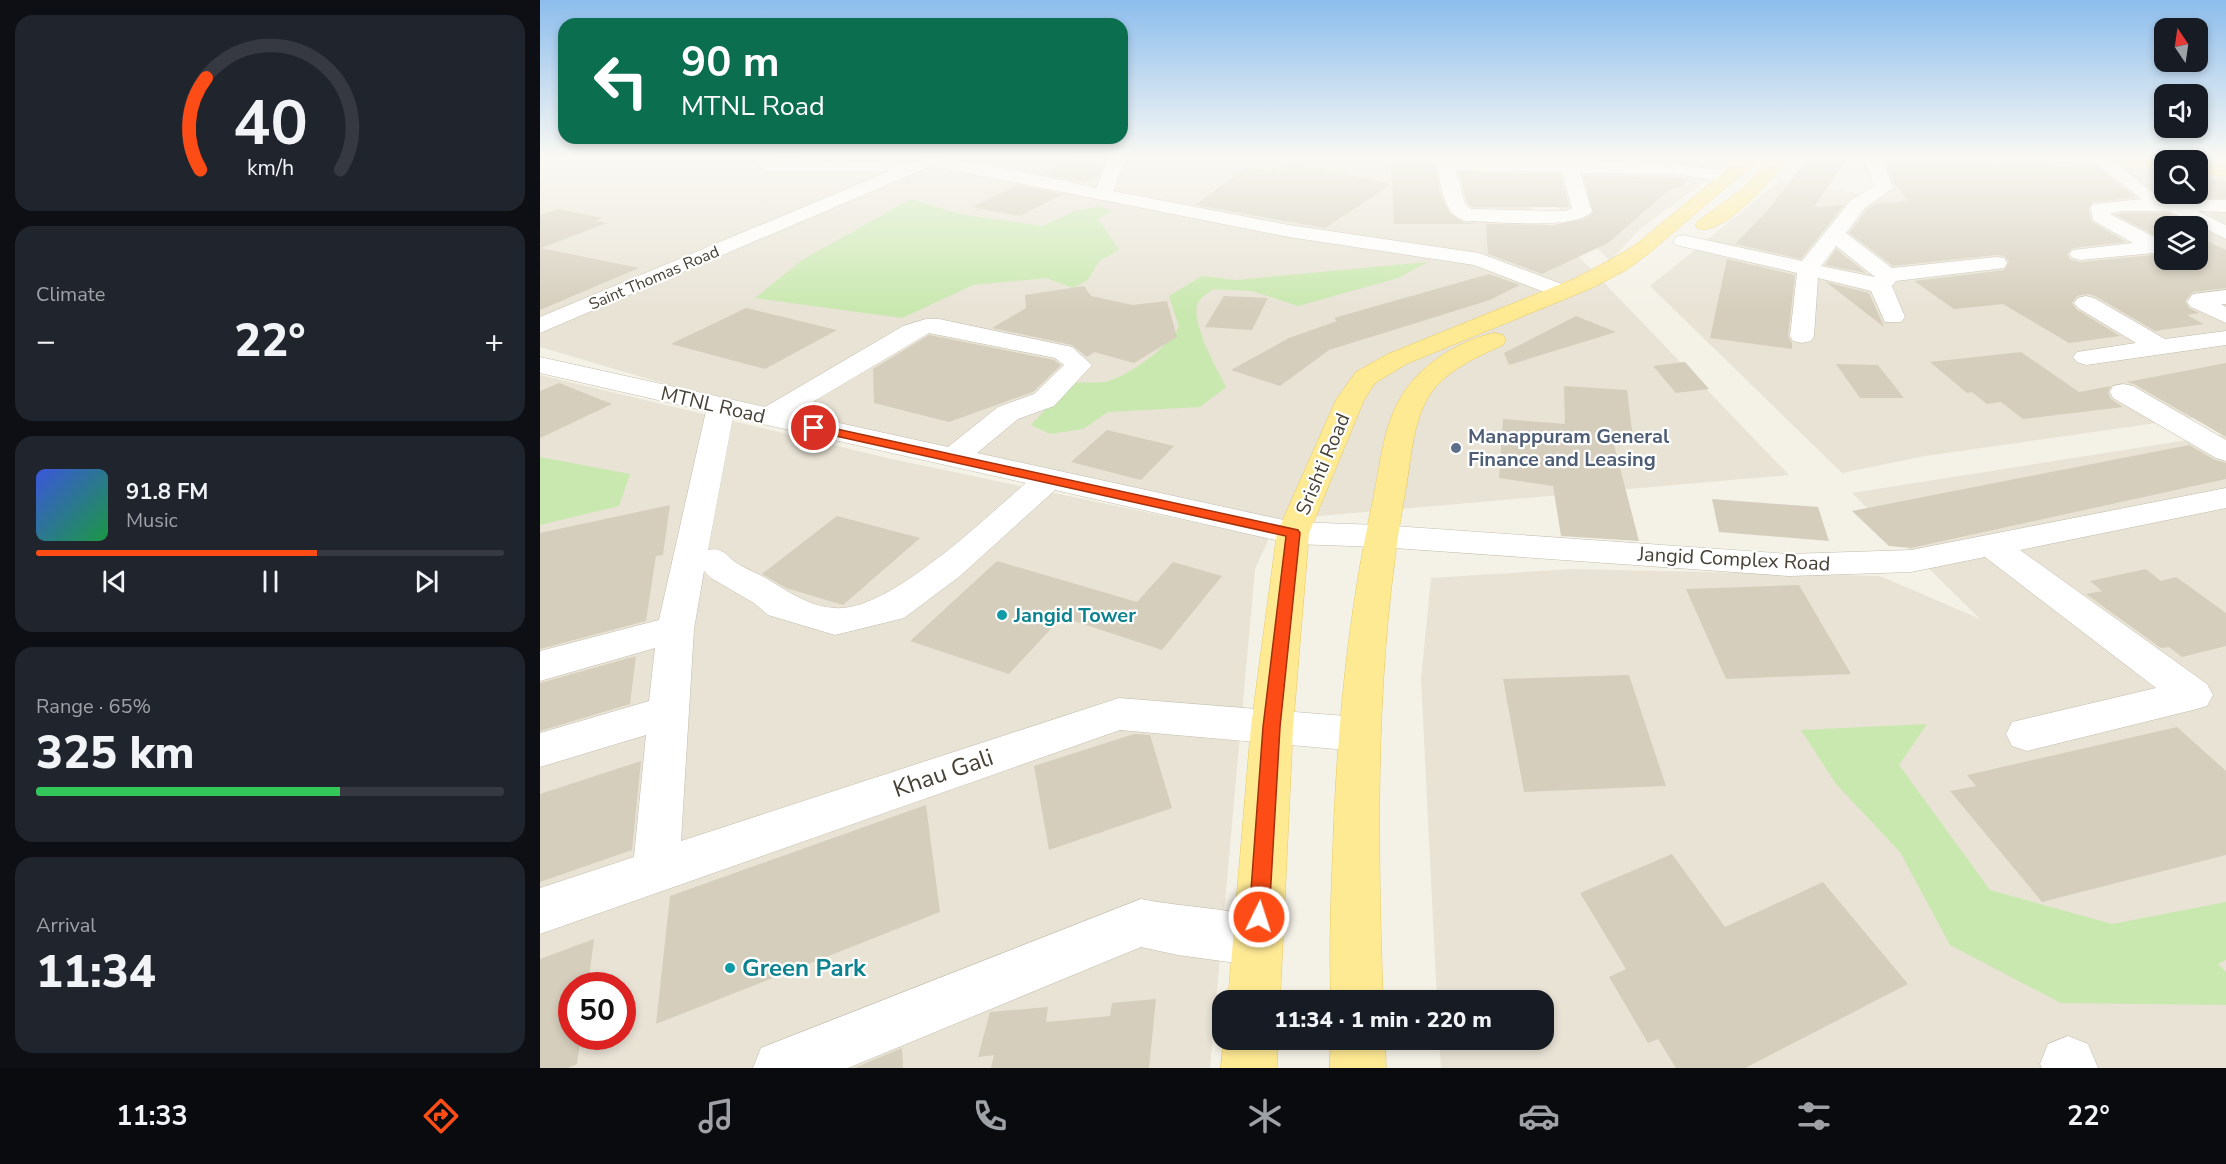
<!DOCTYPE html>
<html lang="en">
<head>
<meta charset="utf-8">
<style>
	body { margin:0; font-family:"Nunito Sans",sans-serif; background:#20242c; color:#f1f3f6; height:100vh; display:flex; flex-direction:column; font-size:22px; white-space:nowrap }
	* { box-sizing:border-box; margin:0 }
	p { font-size:20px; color:#9ea1a6 }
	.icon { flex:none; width:33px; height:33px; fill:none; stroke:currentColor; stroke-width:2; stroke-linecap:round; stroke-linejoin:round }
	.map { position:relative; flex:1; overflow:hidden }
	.sheet { display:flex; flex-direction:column; gap:15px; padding:15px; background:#0d0f14; width:540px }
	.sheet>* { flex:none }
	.banner { position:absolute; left:18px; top:18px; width:570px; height:126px; border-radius:18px; box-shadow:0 3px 9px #0003; background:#0b6e4f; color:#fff; overflow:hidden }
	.needle { width:39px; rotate:347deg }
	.controls { position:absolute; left:1614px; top:18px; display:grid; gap:12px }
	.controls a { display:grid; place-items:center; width:54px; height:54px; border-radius:12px; background:#171b24; box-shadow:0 3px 9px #0003; font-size:30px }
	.speed { position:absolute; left:18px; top:972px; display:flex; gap:12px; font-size:30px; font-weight:700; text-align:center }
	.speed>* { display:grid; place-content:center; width:78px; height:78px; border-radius:50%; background:#171b24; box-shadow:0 3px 9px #0003; line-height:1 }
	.speed .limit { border:9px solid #d22; background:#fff; color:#111 }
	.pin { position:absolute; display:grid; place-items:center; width:51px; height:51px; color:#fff; margin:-26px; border:3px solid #fff; border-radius:50%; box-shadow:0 2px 6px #0007 }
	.me { position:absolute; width:66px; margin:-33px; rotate:4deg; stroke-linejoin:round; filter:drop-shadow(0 0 4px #0008) }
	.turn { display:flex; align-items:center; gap:21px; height:126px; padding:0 24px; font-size:27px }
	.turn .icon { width:78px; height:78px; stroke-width:2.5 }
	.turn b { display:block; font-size:42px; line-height:51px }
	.big { font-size:45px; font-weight:800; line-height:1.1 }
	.sheet .tile { flex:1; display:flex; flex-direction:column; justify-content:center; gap:9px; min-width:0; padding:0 21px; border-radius:18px; background:#20242c }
	.sheet .dial { align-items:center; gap:0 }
	.dial svg { height:156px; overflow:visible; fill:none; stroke:#363941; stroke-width:7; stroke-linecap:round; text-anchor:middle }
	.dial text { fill:#f1f3f6; stroke:none }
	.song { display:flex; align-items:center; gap:18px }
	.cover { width:72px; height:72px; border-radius:9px; background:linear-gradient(135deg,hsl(230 70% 55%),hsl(140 70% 35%)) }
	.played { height:6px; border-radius:3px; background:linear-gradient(90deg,#fd4c15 60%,#363941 60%) }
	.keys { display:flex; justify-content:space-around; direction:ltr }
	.heat { display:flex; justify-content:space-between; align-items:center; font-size:33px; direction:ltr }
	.charge { height:9px; border-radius:4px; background:linear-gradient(90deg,#34c759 65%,#363941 0) }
	.trip { position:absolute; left:672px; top:990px; width:342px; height:60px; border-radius:18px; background:#171b24; box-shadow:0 3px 9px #0003; font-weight:800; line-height:60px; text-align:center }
	.menu { display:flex; height:96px; justify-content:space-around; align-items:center; background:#090b0e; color:#9ea1a6 }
	.menu .icon { width:42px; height:42px }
	.menu .on { color:#fd4c15 }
	.menu b { font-size:27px; color:#f1f3f6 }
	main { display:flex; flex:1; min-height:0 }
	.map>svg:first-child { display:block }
	.residential { fill:#e8e3d5; fill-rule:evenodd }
	.green { fill:#c9e8af }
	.building { fill:#d5cebc }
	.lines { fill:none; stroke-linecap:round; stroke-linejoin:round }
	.minor-casing { stroke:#c2bcac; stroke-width:1 }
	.major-casing { stroke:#e5ca63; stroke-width:1 }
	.minor { fill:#fff; fill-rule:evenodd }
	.major { fill:#ffea94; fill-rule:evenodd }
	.route { fill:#fd4c15; stroke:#a4310e; stroke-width:1.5 }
	.service-dot { fill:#5c6f8a; stroke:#fff; stroke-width:2 }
	.culture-dot { fill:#0f9aa8; stroke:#fff; stroke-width:2 }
	.labels { text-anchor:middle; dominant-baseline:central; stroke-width:4.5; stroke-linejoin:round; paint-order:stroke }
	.far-street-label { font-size:16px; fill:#474136; stroke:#fff }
	.street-label { font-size:20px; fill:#474136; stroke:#fff }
	.service-label { font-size:20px; font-weight:bold; fill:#4e5e75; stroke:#fff; text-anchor:start }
	.culture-label { font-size:20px; font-weight:bold; fill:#0d838f; stroke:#fff; text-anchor:start }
	.near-street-label { font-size:24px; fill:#474136; stroke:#fff }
	.near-culture-label { font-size:24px; font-weight:bold; fill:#0d838f; stroke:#fff; text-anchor:start }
</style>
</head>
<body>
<main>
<section class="sheet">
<div class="tile dial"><svg viewBox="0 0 100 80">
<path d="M14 69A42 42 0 1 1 86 69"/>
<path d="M14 69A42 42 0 0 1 17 22" stroke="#fd4c15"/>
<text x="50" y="56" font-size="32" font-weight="700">40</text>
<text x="50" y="72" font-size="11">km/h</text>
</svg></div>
<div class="tile"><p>Climate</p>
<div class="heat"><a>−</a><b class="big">22°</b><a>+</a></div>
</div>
<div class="tile">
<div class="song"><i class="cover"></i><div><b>91.8 FM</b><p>Music</p></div></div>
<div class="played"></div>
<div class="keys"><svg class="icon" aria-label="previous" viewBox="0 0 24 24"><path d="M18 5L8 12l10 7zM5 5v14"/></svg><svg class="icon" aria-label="pause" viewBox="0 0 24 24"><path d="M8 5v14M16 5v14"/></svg><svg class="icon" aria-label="next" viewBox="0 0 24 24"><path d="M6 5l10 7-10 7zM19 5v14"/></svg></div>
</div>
<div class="tile"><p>Range · 65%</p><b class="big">325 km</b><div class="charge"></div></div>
<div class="tile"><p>Arrival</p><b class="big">11:34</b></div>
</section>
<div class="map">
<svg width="1686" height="1068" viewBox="0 0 1686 1068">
	<rect width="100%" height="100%" fill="#f4f1e7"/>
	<g class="residential">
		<path d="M 0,159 L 945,159 L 1249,475 L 734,520 L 129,385 L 0,347 Z"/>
		<path d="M 969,159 L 1195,159 L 1101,228 L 1070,261 Z"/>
		<path d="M 1310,159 L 1509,159 L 1624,170 L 1624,194 L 1658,194 L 1658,173 L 1686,176 L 1686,413 L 1385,456 L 1302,473 L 1110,286 L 1241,180 L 1344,198 L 1321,164 ZM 1624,226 L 1658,226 L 1658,260 L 1624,260 Z"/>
		<path d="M 0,375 L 347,458 L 729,538 L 715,569 L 670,1068 L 0,1068 ZM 32,986 L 82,986 L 82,1036 L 32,1036 Z"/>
		<path d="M 1686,434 L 1686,1068 L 901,1068 L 899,1040 L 1004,1040 L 1004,1000 L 897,1000 L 881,679 L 891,578 L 1031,569 L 1340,576 L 1440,619 L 1312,493 Z"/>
	</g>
	<g class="green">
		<path d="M 371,199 L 420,214 L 502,226 L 535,211 L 560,206 L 572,211 L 558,219 L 579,250 L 559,261 L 548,280 L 533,288 L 506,278 L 433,285 L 362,318 L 215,298 L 262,260 Z"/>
		<path d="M 888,262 L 858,278 L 758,306 L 712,291 L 673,289 C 669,293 662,296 659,301 C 647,317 678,371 686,387 L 660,407 L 568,412 L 543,429 L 510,434 L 491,425 L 530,383 C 541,382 553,383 564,382 C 587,378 628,347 639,327 L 629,296 L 662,276 L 696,280 Z"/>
		<path d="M 0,457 L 90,474 L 79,506 L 0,525 Z"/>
		<path d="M 1387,724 L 1359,765 L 1450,890 L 1572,924 L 1686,902 L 1686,960 L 1678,964 L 1686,972 L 1686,1005 L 1521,1003 L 1410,945 L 1360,852 L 1296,784 L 1261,730 Z"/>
	</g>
	<g class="building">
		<path d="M 531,159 L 566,159 L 558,177 L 545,183 L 501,174 Z"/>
		<path d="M 850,159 L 894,159 L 901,196 L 910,213 L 925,223 L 942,224 L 854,224 L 852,184 L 785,228 L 655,205 L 707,167 L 744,172 L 747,163 L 852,184 Z"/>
		<path d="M 1060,159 L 1164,159 L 1159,165 Z"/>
		<path d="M 1267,159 L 1307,159 L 1274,207 L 1304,205 L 1261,259 L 1195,244 L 1228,210 Z"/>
		<path d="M 1344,159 L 1452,159 L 1458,164 L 1559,168 L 1596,197 L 1553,202 L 1548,209 L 1552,222 L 1586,242 L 1533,248 L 1527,254 L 1531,260 L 1540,262 L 1624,254 L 1624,260 L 1658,260 L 1658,237 L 1686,250 L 1686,288 L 1653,292 L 1645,301 L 1649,308 L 1659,313 L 1647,315 L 1664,324 L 1615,331 L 1555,296 L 1547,294 L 1537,296 L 1532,303 L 1536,309 L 1580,336 L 1529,343 L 1463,304 L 1414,309 L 1374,281 L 1464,270 L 1469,262 L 1464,256 L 1456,255 L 1353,266 L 1309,233 L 1327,210 L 1335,204 L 1368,201 L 1354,183 Z"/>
		<path d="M 919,172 L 1020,174 L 1029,207 L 932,207 L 927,203 Z"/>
		<path d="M 1043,175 L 1149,178 L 1141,187 L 1130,189 L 1068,243 L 1002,274 L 948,254 L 946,224 L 1013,225 L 1044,219 L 1053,213 Z"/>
		<path d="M 1658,177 L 1686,181 L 1686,198 L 1629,198 L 1628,194 L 1658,194 Z"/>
		<path d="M 477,185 L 523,194 L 480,216 L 432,207 Z"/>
		<path d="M 18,209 L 63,218 L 55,221 L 67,223 L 1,248 L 99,268 L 0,310 L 0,215 Z"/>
		<path d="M 1582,213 L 1627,213 L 1654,226 L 1624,226 L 1624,240 L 1576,215 Z"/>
		<path d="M 1296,249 L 1326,273 L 1285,265 Z"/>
		<path d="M 1187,259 L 1255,275 L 1248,336 L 1252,343 L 1252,349 L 1170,338 Z"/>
		<path d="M 949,274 L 980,285 L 950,300 L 789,350 L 740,386 L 691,370 L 749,338 L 797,321 L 794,318 Z"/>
		<path d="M 1286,282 L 1329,293 L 1344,327 Z"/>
		<path d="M 544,286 L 551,296 L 593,305 L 627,301 L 637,337 L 594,363 L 554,352 L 547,357 L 532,345 L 452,328 L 486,308 L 485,295 Z"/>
		<path d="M 684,296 L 728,298 L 712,330 L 665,327 Z"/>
		<path d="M 206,308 L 297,330 L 225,369 L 131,344 Z"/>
		<path d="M 1036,316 L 1076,332 L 969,365 L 964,353 Z"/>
		<path d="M 389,335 L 514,360 L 521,365 L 493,392 L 409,422 L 334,403 L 333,369 Z"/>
		<path d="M 1481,352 L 1539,392 L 1571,386 L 1568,393 L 1571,399 L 1583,407 L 1483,419 L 1461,402 L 1447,404 L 1432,392 L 1427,393 L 1390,362 Z"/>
		<path d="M 1145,362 L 1169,389 L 1136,393 L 1113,366 Z"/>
		<path d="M 1686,363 L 1686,437 L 1594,384 L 1587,382 Z"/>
		<path d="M 1296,364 L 1338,365 L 1364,398 L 1320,398 Z"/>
		<path d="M 19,383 L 72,404 L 0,438 L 0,391 Z"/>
		<path d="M 1024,386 L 1087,390 L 1093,439 L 1072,437 L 1099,541 L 1021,536 L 1013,486 L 959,478 L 963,419 L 1025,424 Z"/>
		<path d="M 567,430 L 634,446 L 601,480 L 531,462 Z"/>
		<path d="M 1649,445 L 1675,460 L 1686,463 L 1686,479 L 1371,548 L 1349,546 L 1312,511 Z"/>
		<path d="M 1172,499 L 1278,507 L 1289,541 L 1179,532 Z"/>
		<path d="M 130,505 L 123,555 L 116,556 L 106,621 L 0,649 L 0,533 Z"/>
		<path d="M 297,516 L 380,538 L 303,605 L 246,588 L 222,574 Z"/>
		<path d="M 457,561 L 597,602 L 633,562 L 682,576 L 622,650 L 522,617 L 469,674 L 370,641 Z"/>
		<path d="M 1606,569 L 1621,581 L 1636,577 L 1686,613 L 1686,646 L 1642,657 L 1629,647 L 1621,648 L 1546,594 L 1562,591 L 1550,581 Z"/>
		<path d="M 1259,585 L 1311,674 L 1186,679 L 1146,589 Z"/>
		<path d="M 96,656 L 90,704 L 0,731 L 0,683 Z"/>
		<path d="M 1089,675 L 1126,786 L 984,792 L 963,679 Z"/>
		<path d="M 1637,727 L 1686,771 L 1686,855 L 1502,902 L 1410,791 L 1436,786 L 1427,775 Z"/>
		<path d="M 594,734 L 610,735 L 632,808 L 509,850 L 494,766 Z"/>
		<path d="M 101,761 L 92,850 L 0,882 L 0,794 Z"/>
		<path d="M 386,805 L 400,912 L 116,1024 L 130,896 Z"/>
		<path d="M 1132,854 L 1185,927 L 1283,882 L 1368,984 L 1205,1068 L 1136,1068 L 1118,1039 L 1108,1043 L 1069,977 L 1086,969 L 1040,893 Z"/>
		<path d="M 54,939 L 48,986 L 32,986 L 32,1036 L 41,1036 L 37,1064 L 28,1068 L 0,1068 L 0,959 Z"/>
		<path d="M 616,999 L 609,1068 L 451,1068 L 454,1055 L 438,1057 L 450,1012 L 508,1007 L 506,1022 L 570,1016 L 572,1003 Z"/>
		<path d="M 362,1048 L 363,1068 L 314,1068 Z"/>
	</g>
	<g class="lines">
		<defs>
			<g id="minor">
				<path d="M 214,159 L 370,163 C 401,150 518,180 556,188 L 568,159 L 586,159 L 573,191 L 749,225 L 939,253 L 1030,287 L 1033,292 L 1030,297 L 1022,299 L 934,265 L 749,237 L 391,166 L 0,333 L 0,317 L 350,171 L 228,171 L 222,170 Z"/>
				<path d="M 896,159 C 932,159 1187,159 1199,177 L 1190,182 L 1134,174 L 1040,173 L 1052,211 C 1038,231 951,221 926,221 C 901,215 901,180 896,159 ZM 916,170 L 1022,172 L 1032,208 L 1025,211 L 931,209 L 925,204 Z"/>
				<path d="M 1324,159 L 1342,159 L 1353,188 L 1325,208 L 1306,233 L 1352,268 L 1456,257 L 1464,258 L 1467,263 L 1464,268 L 1356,281 L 1352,286 L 1365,317 L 1361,322 L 1345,322 L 1331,291 L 1278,278 L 1274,336 L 1271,341 L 1262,343 L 1253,341 L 1250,336 L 1257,273 L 1136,245 L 1133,241 L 1136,237 L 1143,235 L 1262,261 L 1311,200 L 1334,186 ZM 1296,246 L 1335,277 L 1281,266 Z"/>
				<path d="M 1551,159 L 1570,159 L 1623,200 L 1686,200 L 1686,212 L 1657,211 L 1686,225 L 1686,239 L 1628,211 L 1582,211 L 1570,214 L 1624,242 L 1624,252 L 1540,260 L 1533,258 L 1529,254 L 1533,250 L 1593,243 L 1554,221 L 1550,208 L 1553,204 L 1602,199 Z"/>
				<path d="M 1686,290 L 1686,304 L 1681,304 L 1686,307 L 1686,323 L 1651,307 L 1647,302 L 1653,294 Z"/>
				<path d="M 1546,296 L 1554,298 L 1625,339 L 1686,331 L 1686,345 L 1546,365 L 1537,362 L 1533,357 L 1537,352 L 1596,343 L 1538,308 L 1534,303 L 1538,298 Z"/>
				<path d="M 386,319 L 399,319 L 532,347 L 552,365 L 514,406 L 478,419 L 437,453 L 753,522 L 840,525 L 1249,554 L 1371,550 L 1686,488 L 1686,508 L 1480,550 L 1667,684 L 1673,695 L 1667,706 L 1653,710 L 1487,751 L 1472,746 L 1466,734 L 1472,722 L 1616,688 L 1445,557 L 1371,572 L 1249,576 L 840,547 L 753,544 L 515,490 L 420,576 L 364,618 L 295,635 L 228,615 L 214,603 L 171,578 L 164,571 L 154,629 L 141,841 L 579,698 L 818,717 L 833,722 L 839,734 L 833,746 L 818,751 L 580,730 L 0,934 L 0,888 L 94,857 L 106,735 L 0,767 L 0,733 L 109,701 L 115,648 L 0,681 L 0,651 L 119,620 L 166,411 L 0,373 L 0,357 L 225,407 L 363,326 ZM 389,333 L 515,358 L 524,365 L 494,394 L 458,407 L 408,447 L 254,413 ZM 193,417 L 227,425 L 486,483 C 446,517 347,614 294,608 C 265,606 244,588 220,575 C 212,571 202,567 195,562 C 186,555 182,547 168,550 Z"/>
				<path d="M 1583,384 L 1593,386 L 1686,440 L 1686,461 L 1676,458 L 1573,398 L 1570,392 L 1573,386 Z"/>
				<path d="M 601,899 C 645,908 695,907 736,924 L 743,941 L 736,958 L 718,966 L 638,955 L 601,947 L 308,1068 L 213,1068 L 221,1048 Z"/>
				<path d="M 1528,1036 L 1548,1044 L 1558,1068 L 1502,1068 L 1500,1064 L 1508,1044 Z"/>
			</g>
			<g id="major">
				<path d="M 1200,159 L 1219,159 L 1108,254 L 1086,270 L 1052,288 L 866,364 L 835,383 L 824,400 L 769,533 L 753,727 L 740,1000 L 688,1000 L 711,727 L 737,533 L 796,400 L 816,372 L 848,354 L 1036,278 L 1070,260 L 1094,246 Z"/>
				<path d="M 1230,159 L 1247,159 C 1233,179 1183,236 1158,229 L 1155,225 L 1158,221 L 1201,190 Z"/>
				<path d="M 1574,159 L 1625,159 L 1630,160 L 1624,160 L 1624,169 L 1582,164 Z"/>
				<path d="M 1658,163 L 1686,166 L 1686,176 L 1658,173 Z"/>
				<path d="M 954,333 L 963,335 L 966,340 L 963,345 C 937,357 904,371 889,396 C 872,423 871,462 865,493 C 835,661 837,830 843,1000 L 791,1000 C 789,949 791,897 793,846 C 797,729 808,614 833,500 C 840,467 843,428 860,399 C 878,366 918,341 954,333 Z"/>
				<path d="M 684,1040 L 738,1040 L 737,1068 L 681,1068 Z"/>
				<path d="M 791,1040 L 845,1040 L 846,1068 L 790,1068 Z"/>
			</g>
		</defs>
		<use href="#minor" class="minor-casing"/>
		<use href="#major" class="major-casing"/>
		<use href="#minor" class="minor"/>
		<use href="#major" class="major"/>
	</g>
	<linearGradient id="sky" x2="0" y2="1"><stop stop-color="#8cbdec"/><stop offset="0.51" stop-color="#faf9f4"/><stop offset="1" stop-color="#faf9f4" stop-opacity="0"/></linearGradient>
	<rect width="1686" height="309" fill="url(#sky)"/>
	<path class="route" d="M 274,424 L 758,530 L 760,533 L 740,727 L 729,917 L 726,924 L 719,927 L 712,924 L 709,917 L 723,727 L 746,536 L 269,430 L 268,428 Z"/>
	<circle class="service-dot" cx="916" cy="448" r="6"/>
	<g class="culture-dot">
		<circle cx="462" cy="615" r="6"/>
		<circle cx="190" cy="968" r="6"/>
	</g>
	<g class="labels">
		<g class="far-street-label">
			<text transform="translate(114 278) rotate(-23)">Saint Thomas Road</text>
		</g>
		<g class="street-label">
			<text transform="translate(173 405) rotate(13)">MTNL Road</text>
			<text transform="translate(783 464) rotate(-67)">Srishti Road</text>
			<text transform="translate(1194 559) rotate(3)">Jangid Complex Road</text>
		</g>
		<g class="service-label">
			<text x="928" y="436">Manappuram General<tspan x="928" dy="23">Finance and Leasing</tspan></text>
		</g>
		<g class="culture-label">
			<text x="474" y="615">Jangid Tower</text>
		</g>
		<g class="near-street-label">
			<text transform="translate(403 773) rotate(-19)">Khau Gali</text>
		</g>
		<g class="near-culture-label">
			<text x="202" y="968">Green Park</text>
		</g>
	</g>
</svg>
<div class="controls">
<a><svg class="needle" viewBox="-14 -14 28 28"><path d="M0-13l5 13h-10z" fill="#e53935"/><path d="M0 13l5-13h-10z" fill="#9ea1a6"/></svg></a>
<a><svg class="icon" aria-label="sound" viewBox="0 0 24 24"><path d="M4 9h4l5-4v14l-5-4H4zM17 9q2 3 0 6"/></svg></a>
<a><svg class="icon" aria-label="search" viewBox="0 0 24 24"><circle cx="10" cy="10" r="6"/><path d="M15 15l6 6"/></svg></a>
<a><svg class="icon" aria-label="layers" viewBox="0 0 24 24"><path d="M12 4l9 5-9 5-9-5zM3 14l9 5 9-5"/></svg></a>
</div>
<div class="speed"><div class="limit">50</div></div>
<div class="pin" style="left:274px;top:428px;background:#d93025"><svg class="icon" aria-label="arrive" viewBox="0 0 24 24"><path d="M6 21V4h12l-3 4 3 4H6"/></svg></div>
<svg class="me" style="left:719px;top:917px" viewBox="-20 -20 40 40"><circle r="17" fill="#fd4c15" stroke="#fff" stroke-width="3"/><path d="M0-11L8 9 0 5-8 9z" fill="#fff"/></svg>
<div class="trip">11:34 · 1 min · 220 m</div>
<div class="banner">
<div class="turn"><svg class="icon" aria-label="left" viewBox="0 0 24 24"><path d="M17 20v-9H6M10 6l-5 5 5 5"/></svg><div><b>90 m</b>MTNL Road</div></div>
</div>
</div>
</main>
<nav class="menu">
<b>11:33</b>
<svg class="icon on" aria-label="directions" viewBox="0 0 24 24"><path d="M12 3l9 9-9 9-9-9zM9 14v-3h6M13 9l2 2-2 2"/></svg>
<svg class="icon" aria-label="music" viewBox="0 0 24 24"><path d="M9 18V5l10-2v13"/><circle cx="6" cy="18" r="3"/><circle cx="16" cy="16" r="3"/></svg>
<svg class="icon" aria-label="phone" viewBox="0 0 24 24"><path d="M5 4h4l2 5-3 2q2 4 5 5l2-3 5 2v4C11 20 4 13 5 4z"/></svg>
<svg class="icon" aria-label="climate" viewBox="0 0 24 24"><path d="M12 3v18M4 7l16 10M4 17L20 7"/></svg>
<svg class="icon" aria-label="car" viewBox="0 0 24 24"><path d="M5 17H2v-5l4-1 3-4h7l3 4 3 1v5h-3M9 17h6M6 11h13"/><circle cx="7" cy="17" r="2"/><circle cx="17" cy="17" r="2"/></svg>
<svg class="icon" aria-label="filters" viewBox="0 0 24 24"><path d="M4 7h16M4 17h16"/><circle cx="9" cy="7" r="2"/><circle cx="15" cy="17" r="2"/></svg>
<b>22°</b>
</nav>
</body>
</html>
